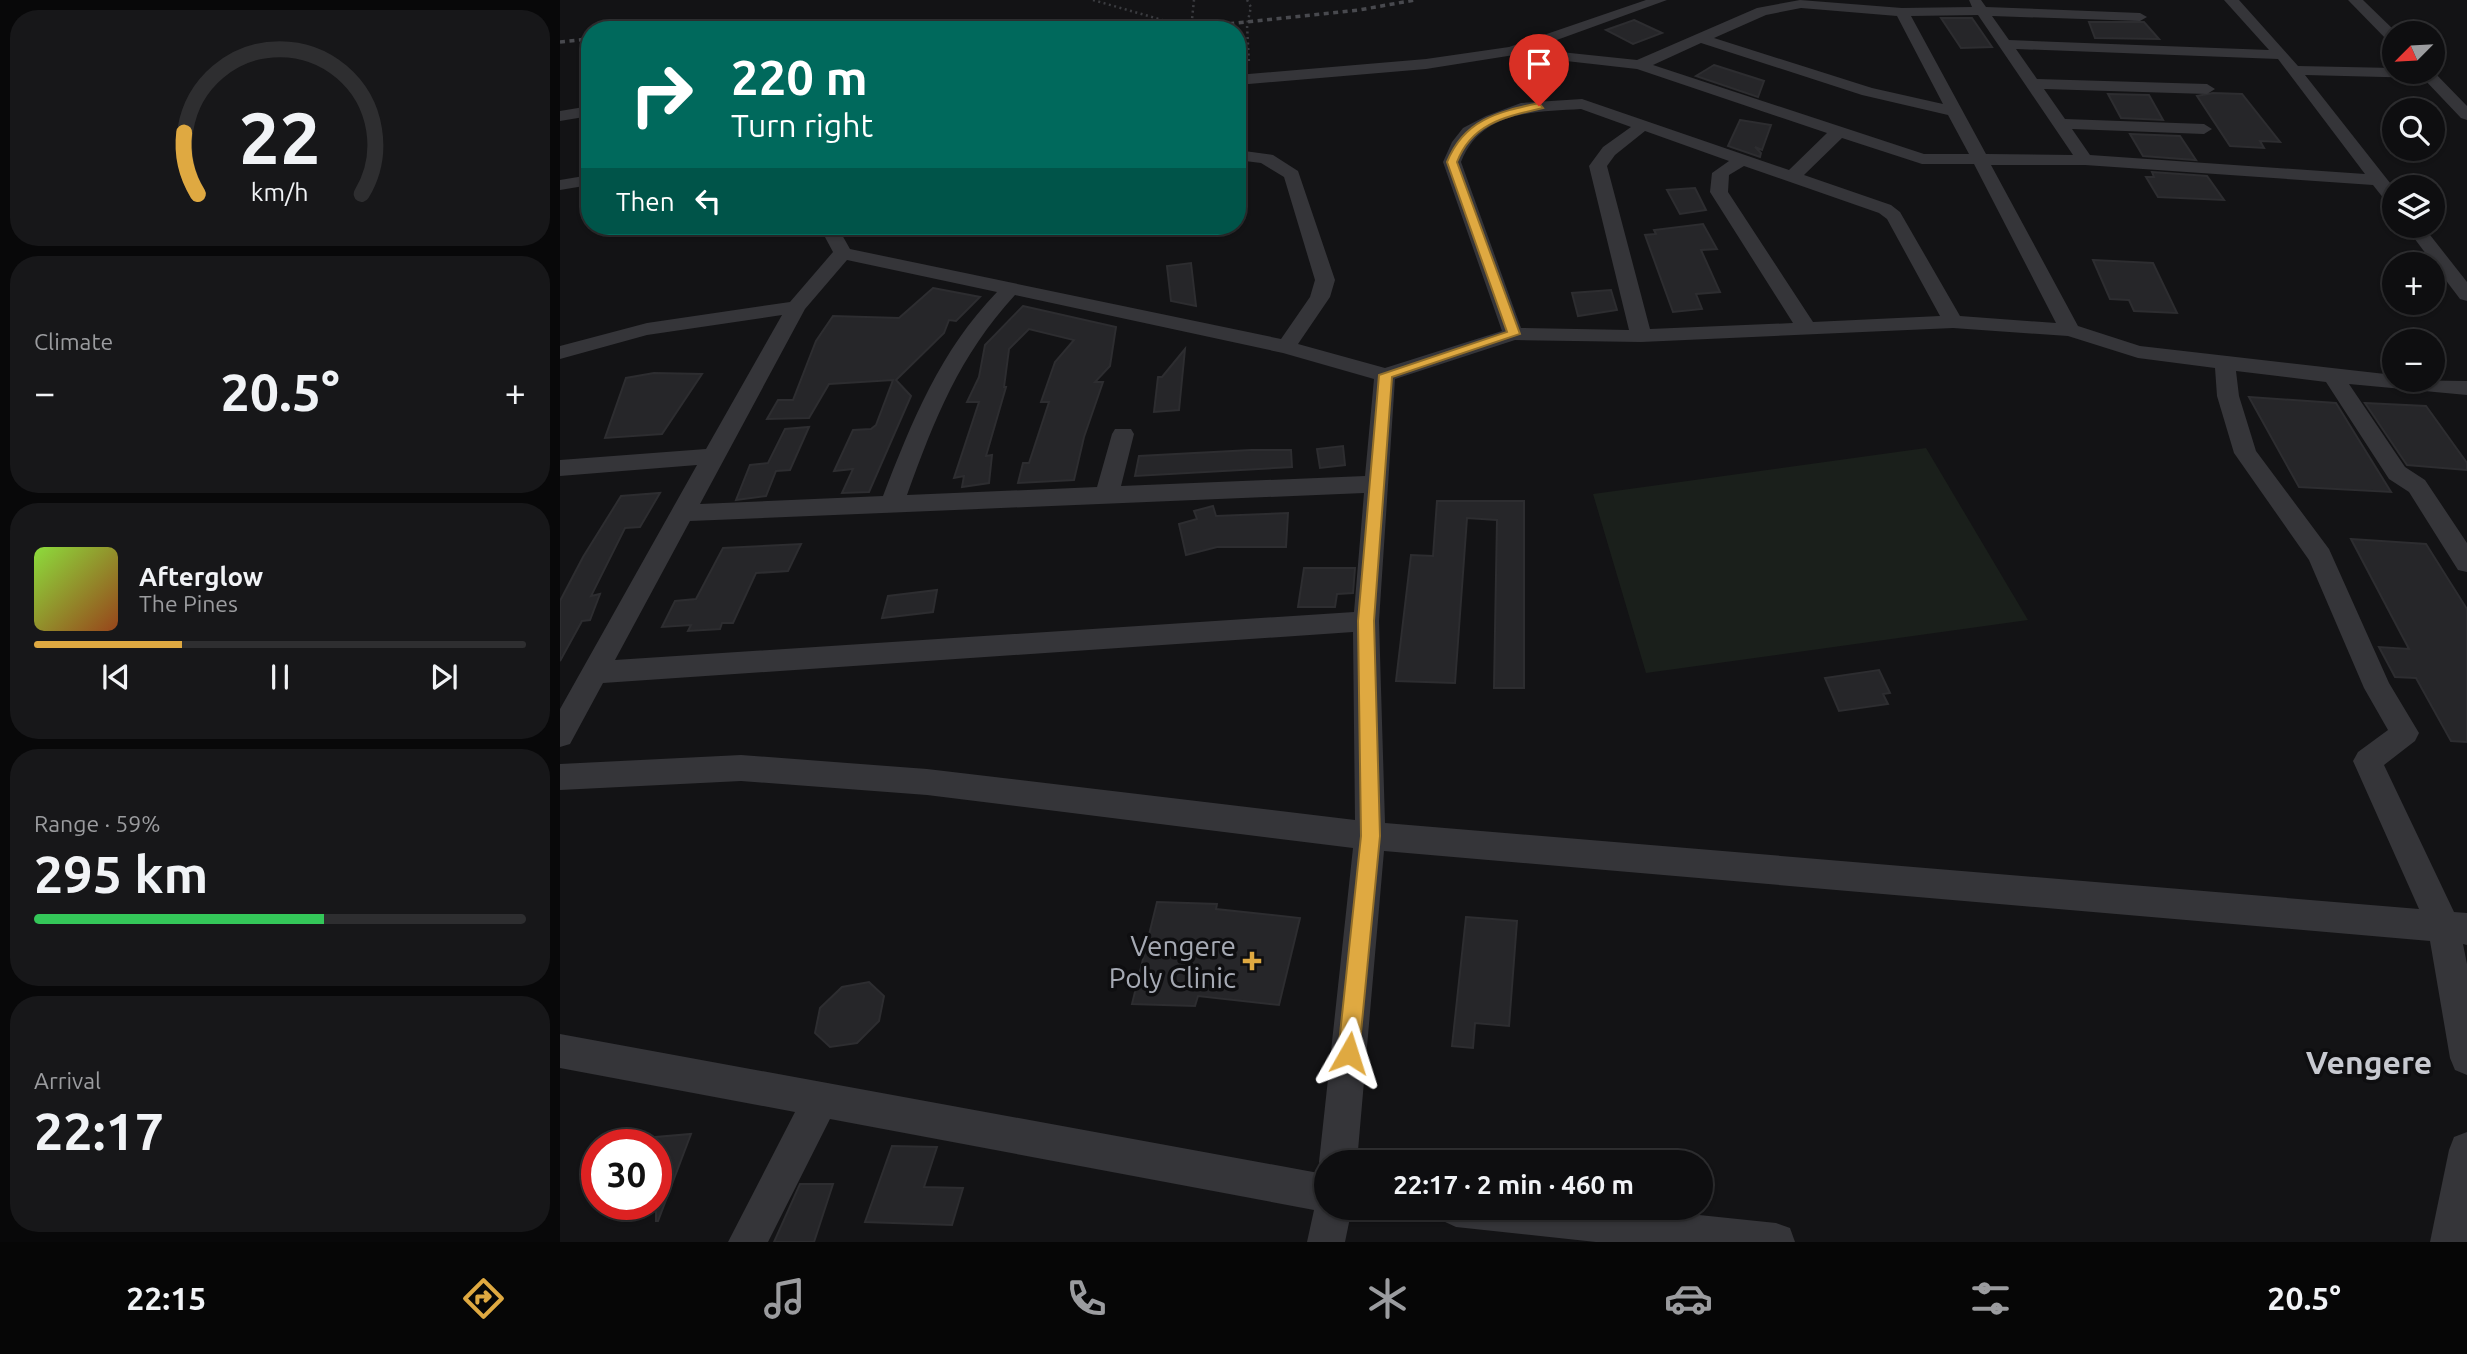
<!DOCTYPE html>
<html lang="en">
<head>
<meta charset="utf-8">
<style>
	body { margin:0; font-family:Ubuntu,sans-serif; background:#171719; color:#f1f3f6; height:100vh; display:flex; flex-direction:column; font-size:26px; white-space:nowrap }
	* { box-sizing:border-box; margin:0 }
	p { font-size:23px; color:#9b9c9f }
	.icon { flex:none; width:38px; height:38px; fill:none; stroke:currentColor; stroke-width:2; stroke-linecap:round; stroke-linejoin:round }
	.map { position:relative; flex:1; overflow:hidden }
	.panel { display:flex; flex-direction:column; gap:10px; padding:10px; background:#080809; width:560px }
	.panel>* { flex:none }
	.top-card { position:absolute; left:21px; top:21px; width:665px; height:214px; border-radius:28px; box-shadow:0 2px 5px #0004,0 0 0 2px #2e2e30; background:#00695c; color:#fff; overflow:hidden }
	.needle { width:46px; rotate:246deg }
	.fabs { position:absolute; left:1822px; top:21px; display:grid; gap:14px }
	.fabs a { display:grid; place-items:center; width:63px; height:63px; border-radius:50%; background:#0e0e10; box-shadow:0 2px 5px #0004,0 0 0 2px #2e2e30; font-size:35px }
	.speed { position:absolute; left:21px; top:1129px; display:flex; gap:14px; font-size:35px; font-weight:700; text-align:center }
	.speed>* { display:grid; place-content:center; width:91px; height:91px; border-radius:50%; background:#0e0e10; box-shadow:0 2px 5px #0004,0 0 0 2px #2e2e30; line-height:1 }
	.speed .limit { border:10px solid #d22; background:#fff; color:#111 }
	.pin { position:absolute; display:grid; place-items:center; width:60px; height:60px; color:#fff; margin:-72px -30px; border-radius:50% 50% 50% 0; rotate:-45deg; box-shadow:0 0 7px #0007 }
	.pin .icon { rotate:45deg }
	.me { position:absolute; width:77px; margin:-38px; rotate:6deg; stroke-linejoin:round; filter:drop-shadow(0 0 5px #0008) }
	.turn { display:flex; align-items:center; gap:24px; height:147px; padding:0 35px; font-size:32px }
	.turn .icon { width:91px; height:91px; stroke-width:2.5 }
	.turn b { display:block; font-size:49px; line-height:60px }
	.then { display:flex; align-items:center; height:66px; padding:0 35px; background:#0003; gap:14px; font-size:26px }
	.big { font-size:52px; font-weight:700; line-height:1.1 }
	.panel .tile { flex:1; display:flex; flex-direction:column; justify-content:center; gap:10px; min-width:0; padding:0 24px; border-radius:28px; background:#171719 }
	.panel .dial { align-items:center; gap:0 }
	.dial svg { height:182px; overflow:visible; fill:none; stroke:#2e2e30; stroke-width:7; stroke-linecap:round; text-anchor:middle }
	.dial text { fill:#f1f3f6; stroke:none }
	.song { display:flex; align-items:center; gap:21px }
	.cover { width:84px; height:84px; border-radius:10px; background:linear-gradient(135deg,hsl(90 70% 55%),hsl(20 70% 35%)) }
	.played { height:7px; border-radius:4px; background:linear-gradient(90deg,#dfa941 30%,#2e2e30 30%) }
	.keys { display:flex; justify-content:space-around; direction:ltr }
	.heat { display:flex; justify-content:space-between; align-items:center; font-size:38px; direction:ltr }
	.charge { height:10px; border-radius:5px; background:linear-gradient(90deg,#34c759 59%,#2e2e30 0) }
	.trip { position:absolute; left:754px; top:1150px; width:399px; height:70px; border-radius:35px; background:#0e0e10; box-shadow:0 2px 5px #0004,0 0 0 2px #2e2e30; font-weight:700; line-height:70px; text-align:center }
	.dock { display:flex; height:112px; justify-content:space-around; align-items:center; background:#060606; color:#9b9c9f }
	.dock .icon { width:49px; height:49px }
	.dock .current { color:#dfa941 }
	.dock b { font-size:32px; color:#f1f3f6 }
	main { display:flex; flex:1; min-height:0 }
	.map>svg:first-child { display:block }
	.green { fill:#1a1f1b }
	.building { fill:#262629; stroke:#2d2d30; stroke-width:2 }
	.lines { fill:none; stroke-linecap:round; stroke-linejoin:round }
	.path { stroke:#3b3c40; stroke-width:2.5; stroke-dasharray:2 3.5; stroke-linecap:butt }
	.street { fill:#353539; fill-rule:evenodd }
	.rail { stroke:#48494e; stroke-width:3.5; stroke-dasharray:5 4.5; stroke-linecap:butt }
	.route { fill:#dfa941; stroke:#916e2a; stroke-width:2 }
	.poi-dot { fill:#dfa941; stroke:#0e0e10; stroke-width:2.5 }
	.labels { text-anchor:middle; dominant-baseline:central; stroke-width:7; stroke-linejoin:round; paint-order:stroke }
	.near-poi-label { font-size:28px; fill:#a6aab4; stroke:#0e0e10; text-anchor:end }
	.near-neighbourhood-label { font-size:32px; font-weight:bold; fill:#c7c9d0; stroke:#0e0e10 }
</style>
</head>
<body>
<main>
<section class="panel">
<div class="tile dial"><svg viewBox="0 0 100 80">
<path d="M14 69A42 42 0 1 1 86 69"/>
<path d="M14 69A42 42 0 0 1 8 42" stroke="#dfa941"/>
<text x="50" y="56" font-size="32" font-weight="700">22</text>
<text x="50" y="72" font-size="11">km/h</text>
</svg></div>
<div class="tile"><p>Climate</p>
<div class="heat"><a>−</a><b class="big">20.5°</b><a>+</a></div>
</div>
<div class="tile">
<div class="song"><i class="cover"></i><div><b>Afterglow</b><p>The Pines</p></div></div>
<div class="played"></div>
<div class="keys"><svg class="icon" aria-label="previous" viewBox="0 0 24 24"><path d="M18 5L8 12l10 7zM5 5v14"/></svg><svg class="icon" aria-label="pause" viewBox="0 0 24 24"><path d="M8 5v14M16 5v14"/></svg><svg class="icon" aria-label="next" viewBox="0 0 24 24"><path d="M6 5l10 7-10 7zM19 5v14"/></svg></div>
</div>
<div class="tile"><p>Range · 59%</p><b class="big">295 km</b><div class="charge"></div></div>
<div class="tile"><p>Arrival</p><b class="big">22:17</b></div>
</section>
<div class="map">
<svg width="1907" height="1242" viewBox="0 0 1907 1242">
	<rect width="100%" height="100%" fill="#131315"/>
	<path class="green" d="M 1366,448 L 1468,620 L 1086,673 L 1033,494 Z"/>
	<g class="building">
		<path d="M 1381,18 L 1412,18 L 1432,47 L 1401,48 Z"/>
		<path d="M 1074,20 L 1102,33 L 1073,44 L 1046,30 Z"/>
		<path d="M 1529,22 L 1584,22 L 1599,39 L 1535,38 Z"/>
		<path d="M 1154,65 L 1204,81 L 1198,97 L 1136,76 Z"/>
		<path d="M 1653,93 L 1682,94 L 1720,142 L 1700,141 L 1704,148 L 1670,146 L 1637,96 Z"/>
		<path d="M 1548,94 L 1589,95 L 1603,120 L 1561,118 Z"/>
		<path d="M 1180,120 L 1211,125 L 1202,150 L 1195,147 L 1201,153 L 1200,157 L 1168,146 Z"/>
		<path d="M 1570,134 L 1620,136 L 1636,160 L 1583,156 Z"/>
		<path d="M 1592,172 L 1647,176 L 1664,200 L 1598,197 L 1586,177 L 1594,177 Z"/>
		<path d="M 1135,188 L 1146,210 L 1120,214 L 1107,190 Z"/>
		<path d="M 1143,224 L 1157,249 L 1141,250 L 1160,292 L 1136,294 L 1142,309 L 1113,312 L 1085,235 L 1096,234 L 1094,230 Z"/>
		<path d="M 1533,260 L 1593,263 L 1617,313 L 1574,311 L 1569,300 L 1550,299 Z"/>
		<path d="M 631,263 L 636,306 L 611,301 L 607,266 Z"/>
		<path d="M 373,288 L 420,297 L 396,321 L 389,320 L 384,333 L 336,380 L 351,396 L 309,492 L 282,493 L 293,469 L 274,471 L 293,430 L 311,429 L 316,425 L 333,380 L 269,384 L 249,418 L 207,419 L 218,400 L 233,400 L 256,341 L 273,316 L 339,318 Z"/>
		<path d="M 1051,290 L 1057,310 L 1018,316 L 1012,293 Z"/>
		<path d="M 463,306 L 556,327 L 550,366 L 535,382 L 543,382 L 524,437 L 514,480 L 458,483 L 463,463 L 469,463 L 489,402 L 481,402 L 495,362 L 514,340 L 469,329 L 449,349 L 444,387 L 446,387 L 426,456 L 432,455 L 429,483 L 402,487 L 404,476 L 394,478 L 419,402 L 407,402 L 419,377 L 425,345 Z"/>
		<path d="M 625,349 L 619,410 L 594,412 L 598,377 L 602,377 Z"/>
		<path d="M 94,373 L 142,374 L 102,434 L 45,438 L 66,378 Z"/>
		<path d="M 1689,397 L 1776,403 L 1831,492 L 1739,487 Z"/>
		<path d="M 1805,403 L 1866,406 L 1907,463 L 1907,470 L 1847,465 Z"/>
		<path d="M 249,427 L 230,470 L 216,471 L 206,496 L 176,500 L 190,465 L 208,463 L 225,429 Z"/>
		<path d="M 783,446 L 785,465 L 760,468 L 757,449 Z"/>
		<path d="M 691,450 L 731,450 L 732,467 L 575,476 L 579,456 Z"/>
		<path d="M 100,493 L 80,527 L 65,528 L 31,596 L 40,594 L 30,620 L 22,621 L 0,661 L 0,601 L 23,557 L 61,496 Z"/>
		<path d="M 877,501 L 964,501 L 964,688 L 934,688 L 937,520 L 907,518 L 895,683 L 836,681 L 851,555 L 873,556 Z"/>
		<path d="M 653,506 L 656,516 L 728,513 L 726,547 L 657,547 L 626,555 L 619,524 L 637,519 L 634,511 Z"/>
		<path d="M 1791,539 L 1866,544 L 1907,609 L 1907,742 L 1891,741 L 1856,678 L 1835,677 L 1819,647 L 1849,649 Z"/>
		<path d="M 241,544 L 228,571 L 196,573 L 173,623 L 162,623 L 160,629 L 128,631 L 131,625 L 102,627 L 115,601 L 136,599 L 163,548 Z"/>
		<path d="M 744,568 L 795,568 L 793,593 L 777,594 L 775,607 L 738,607 Z"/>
		<path d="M 377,590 L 373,612 L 322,618 L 328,596 Z"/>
		<path d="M 1319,670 L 1330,693 L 1323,694 L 1328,704 L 1279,711 L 1265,678 Z"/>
		<path d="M 597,902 L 657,904 L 656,909 L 740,918 L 719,1005 L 638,996 L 635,1006 L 572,1004 Z"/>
		<path d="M 906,917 L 957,921 L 949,1026 L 915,1023 L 913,1048 L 892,1046 Z"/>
		<path d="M 309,982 L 324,996 L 319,1021 L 297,1043 L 270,1047 L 255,1033 L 260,1008 L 282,987 Z"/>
		<path d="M 131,1134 L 98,1221 L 96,1221 L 96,1137 Z"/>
		<path d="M 332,1146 L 377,1147 L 364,1187 L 403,1188 L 392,1225 L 305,1222 Z"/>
		<path d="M 240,1184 L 273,1184 L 254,1242 L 214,1242 Z"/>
	</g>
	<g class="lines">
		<g class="path">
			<path d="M 533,0 L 630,28"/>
			<path d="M 687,0 L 691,7 L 687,25 L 689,63"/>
			<path d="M 631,29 L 634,0"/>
		</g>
		<g class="street">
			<path d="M 1086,0 L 1107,0 L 972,49 L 1077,60 L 1197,8 L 1240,0 L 1342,8 L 1412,7 L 1409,0 L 1421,0 L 1426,7 L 1580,13 L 1587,17 L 1580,21 L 1432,16 L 1449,40 L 1709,50 L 1664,0 L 1679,0 L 1738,66 L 1834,68 L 1834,72 L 1872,70 L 1907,106 L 1907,120 L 1901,118 L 1863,78 L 1745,75 L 1834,188 L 1834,205 L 1828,204 L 1813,185 L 1525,165 L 1431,165 L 1518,326 L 1580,346 L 1834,375 L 1834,380 L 1907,381 L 1907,395 L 1789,384 L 1845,467 L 1865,480 L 1907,543 L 1907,572 L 1898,570 L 1849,492 L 1829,479 L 1766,382 L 1676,371 L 1679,396 L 1696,451 L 1769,549 L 1829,683 L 1859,733 L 1855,741 L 1824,765 L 1894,912 L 1907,913 L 1907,945 L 1903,944 L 1907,964 L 1907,1075 L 1895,1070 L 1890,1058 L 1870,941 L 824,851 L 797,1162 L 766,1162 L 766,1208 L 792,1208 L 785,1242 L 747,1242 L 754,1210 L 270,1119 L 208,1242 L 168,1242 L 235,1112 L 0,1068 L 0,1034 L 764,1174 L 759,1162 L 793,848 L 367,795 L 181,781 L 0,790 L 0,764 L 181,755 L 367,769 L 795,820 L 793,632 L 43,683 L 10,744 L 0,747 L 0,709 L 137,465 L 0,476 L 0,460 L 146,449 L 222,315 L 87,335 L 0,359 L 0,346 L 87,323 L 230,302 L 273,252 L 259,226 L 277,226 L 290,249 L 721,339 L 750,297 L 755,280 L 724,177 L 701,163 L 677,160 L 677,150 L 713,155 L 738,171 L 775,280 L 770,297 L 738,344 L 825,368 L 942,331 L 883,162 L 892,142 L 903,128 L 926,116 L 961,103 L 1022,99 L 1229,170 L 1267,133 L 1077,69 L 954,55 L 866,69 L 677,85 L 677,75 L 866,59 L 949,47 ZM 1241,8 L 1337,16 L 1383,104 L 1312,88 L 1154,38 L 1206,15 ZM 1418,15 L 1513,155 L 1426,154 L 1351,16 ZM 1141,43 L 1302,95 L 1388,115 L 1409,154 L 1364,154 L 1093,65 ZM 1456,49 L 1718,59 L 1805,174 L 1530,155 L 1512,129 L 1644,134 L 1652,129 L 1644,124 L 1505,119 L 1484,89 L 1647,94 L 1655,89 L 1647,84 L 1477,79 ZM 1021,109 L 1071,127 L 1043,147 L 1029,166 L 1069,330 L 961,328 L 901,162 C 921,111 973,112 1021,109 ZM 1085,131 L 1169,161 L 1152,173 L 1150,192 L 1233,323 L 1090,329 L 1047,166 L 1055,155 ZM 1282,138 L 1362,164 L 1414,164 L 1496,323 L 1400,316 L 1340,212 L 1331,205 L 1244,175 ZM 1184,166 L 1319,213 L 1327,219 L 1380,316 L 1253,322 L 1168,192 L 1169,175 ZM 287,260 L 437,292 C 380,351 352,421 323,496 L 140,504 L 245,309 ZM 455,295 L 723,353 L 814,379 L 805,476 L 561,486 L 574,434 L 571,429 L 555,429 L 552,434 L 537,487 L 347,495 C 375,418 399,356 455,295 ZM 1393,328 L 1508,336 L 1578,358 L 1655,368 L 1657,396 L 1674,453 L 1749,560 L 1804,688 L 1828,730 L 1798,752 L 1793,761 L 1859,909 L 825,823 L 819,621 L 835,379 L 955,340 L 1081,342 ZM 804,493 L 794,612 L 55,660 L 130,521 Z"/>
			<path d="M 1788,0 L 1803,0 L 1837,33 L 1834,43 L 1829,42 Z"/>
			<path d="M 30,106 L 30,116 L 0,121 L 0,111 Z"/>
			<path d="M 30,175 L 30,185 L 0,190 L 0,180 Z"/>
			<path d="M 1845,226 L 1863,226 L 1907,282 L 1907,301 L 1900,299 Z"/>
			<path d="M 1907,1132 L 1907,1242 L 1870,1242 L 1889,1150 L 1894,1137 Z"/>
			<path d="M 877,1208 L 1072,1208 L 1216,1223 L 1230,1228 L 1235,1242 L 1036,1242 L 896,1227 L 883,1221 Z"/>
		</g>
		<g class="rail">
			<path d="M 489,30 L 630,28 L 799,10 L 855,0"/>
			<path d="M 0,42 L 30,39"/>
		</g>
	</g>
	<path class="route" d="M 979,103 L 983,108 C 945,117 912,123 897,162 L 960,334 L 832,377 L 814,621 L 820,836 L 799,1053 L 796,1061 L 789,1064 L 781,1061 L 778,1053 L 801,836 L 798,621 L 819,375 L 947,332 L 887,162 C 904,120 937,112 979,103 Z"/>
	<path class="poi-dot" d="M688.5 950.5h7v7h7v7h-7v7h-7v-7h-7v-7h7z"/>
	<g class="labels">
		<g class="near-poi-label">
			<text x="676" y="945">Vengere<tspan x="676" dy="32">Poly Clinic</tspan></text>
		</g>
		<g class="near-neighbourhood-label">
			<text x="1809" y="1062">Vengere</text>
		</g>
	</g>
</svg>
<div class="fabs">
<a><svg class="needle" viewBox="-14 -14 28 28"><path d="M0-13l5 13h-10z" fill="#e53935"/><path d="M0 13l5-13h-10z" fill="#9b9c9f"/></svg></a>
<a><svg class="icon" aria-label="search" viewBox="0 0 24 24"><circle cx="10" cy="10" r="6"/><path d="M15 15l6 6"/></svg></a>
<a><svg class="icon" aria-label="layers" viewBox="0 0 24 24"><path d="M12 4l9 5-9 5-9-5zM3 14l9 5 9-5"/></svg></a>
<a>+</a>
<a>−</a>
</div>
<div class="speed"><div class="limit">30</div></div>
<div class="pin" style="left:979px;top:106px;background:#d93025"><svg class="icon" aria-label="arrive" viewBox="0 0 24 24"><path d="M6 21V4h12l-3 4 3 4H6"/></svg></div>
<svg class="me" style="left:789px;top:1053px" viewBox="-20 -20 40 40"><path d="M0-17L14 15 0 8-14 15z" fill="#dfa941" stroke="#fff" stroke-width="4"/></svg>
<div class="trip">22:17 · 2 min · 460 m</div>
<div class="top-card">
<div class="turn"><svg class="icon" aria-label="right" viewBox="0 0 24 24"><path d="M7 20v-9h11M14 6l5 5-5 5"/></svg><div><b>220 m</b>Turn right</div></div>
<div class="then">Then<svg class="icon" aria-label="left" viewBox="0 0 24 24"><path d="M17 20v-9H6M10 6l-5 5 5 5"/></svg></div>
</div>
</div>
</main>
<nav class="dock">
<b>22:15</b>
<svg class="icon current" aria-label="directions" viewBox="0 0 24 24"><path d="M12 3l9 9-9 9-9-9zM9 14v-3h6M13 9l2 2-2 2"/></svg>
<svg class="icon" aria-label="music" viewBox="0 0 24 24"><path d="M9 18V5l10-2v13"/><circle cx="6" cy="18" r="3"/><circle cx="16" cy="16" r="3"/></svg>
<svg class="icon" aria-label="phone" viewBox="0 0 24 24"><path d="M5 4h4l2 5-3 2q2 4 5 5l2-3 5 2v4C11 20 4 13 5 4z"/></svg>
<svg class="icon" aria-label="climate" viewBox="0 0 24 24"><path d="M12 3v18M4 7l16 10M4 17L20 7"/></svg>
<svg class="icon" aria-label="car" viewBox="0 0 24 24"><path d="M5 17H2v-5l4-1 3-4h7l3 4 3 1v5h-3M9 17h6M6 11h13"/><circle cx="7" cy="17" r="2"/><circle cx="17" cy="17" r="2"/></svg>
<svg class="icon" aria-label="filters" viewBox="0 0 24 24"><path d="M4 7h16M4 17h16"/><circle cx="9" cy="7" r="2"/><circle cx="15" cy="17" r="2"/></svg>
<b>20.5°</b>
</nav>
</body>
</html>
